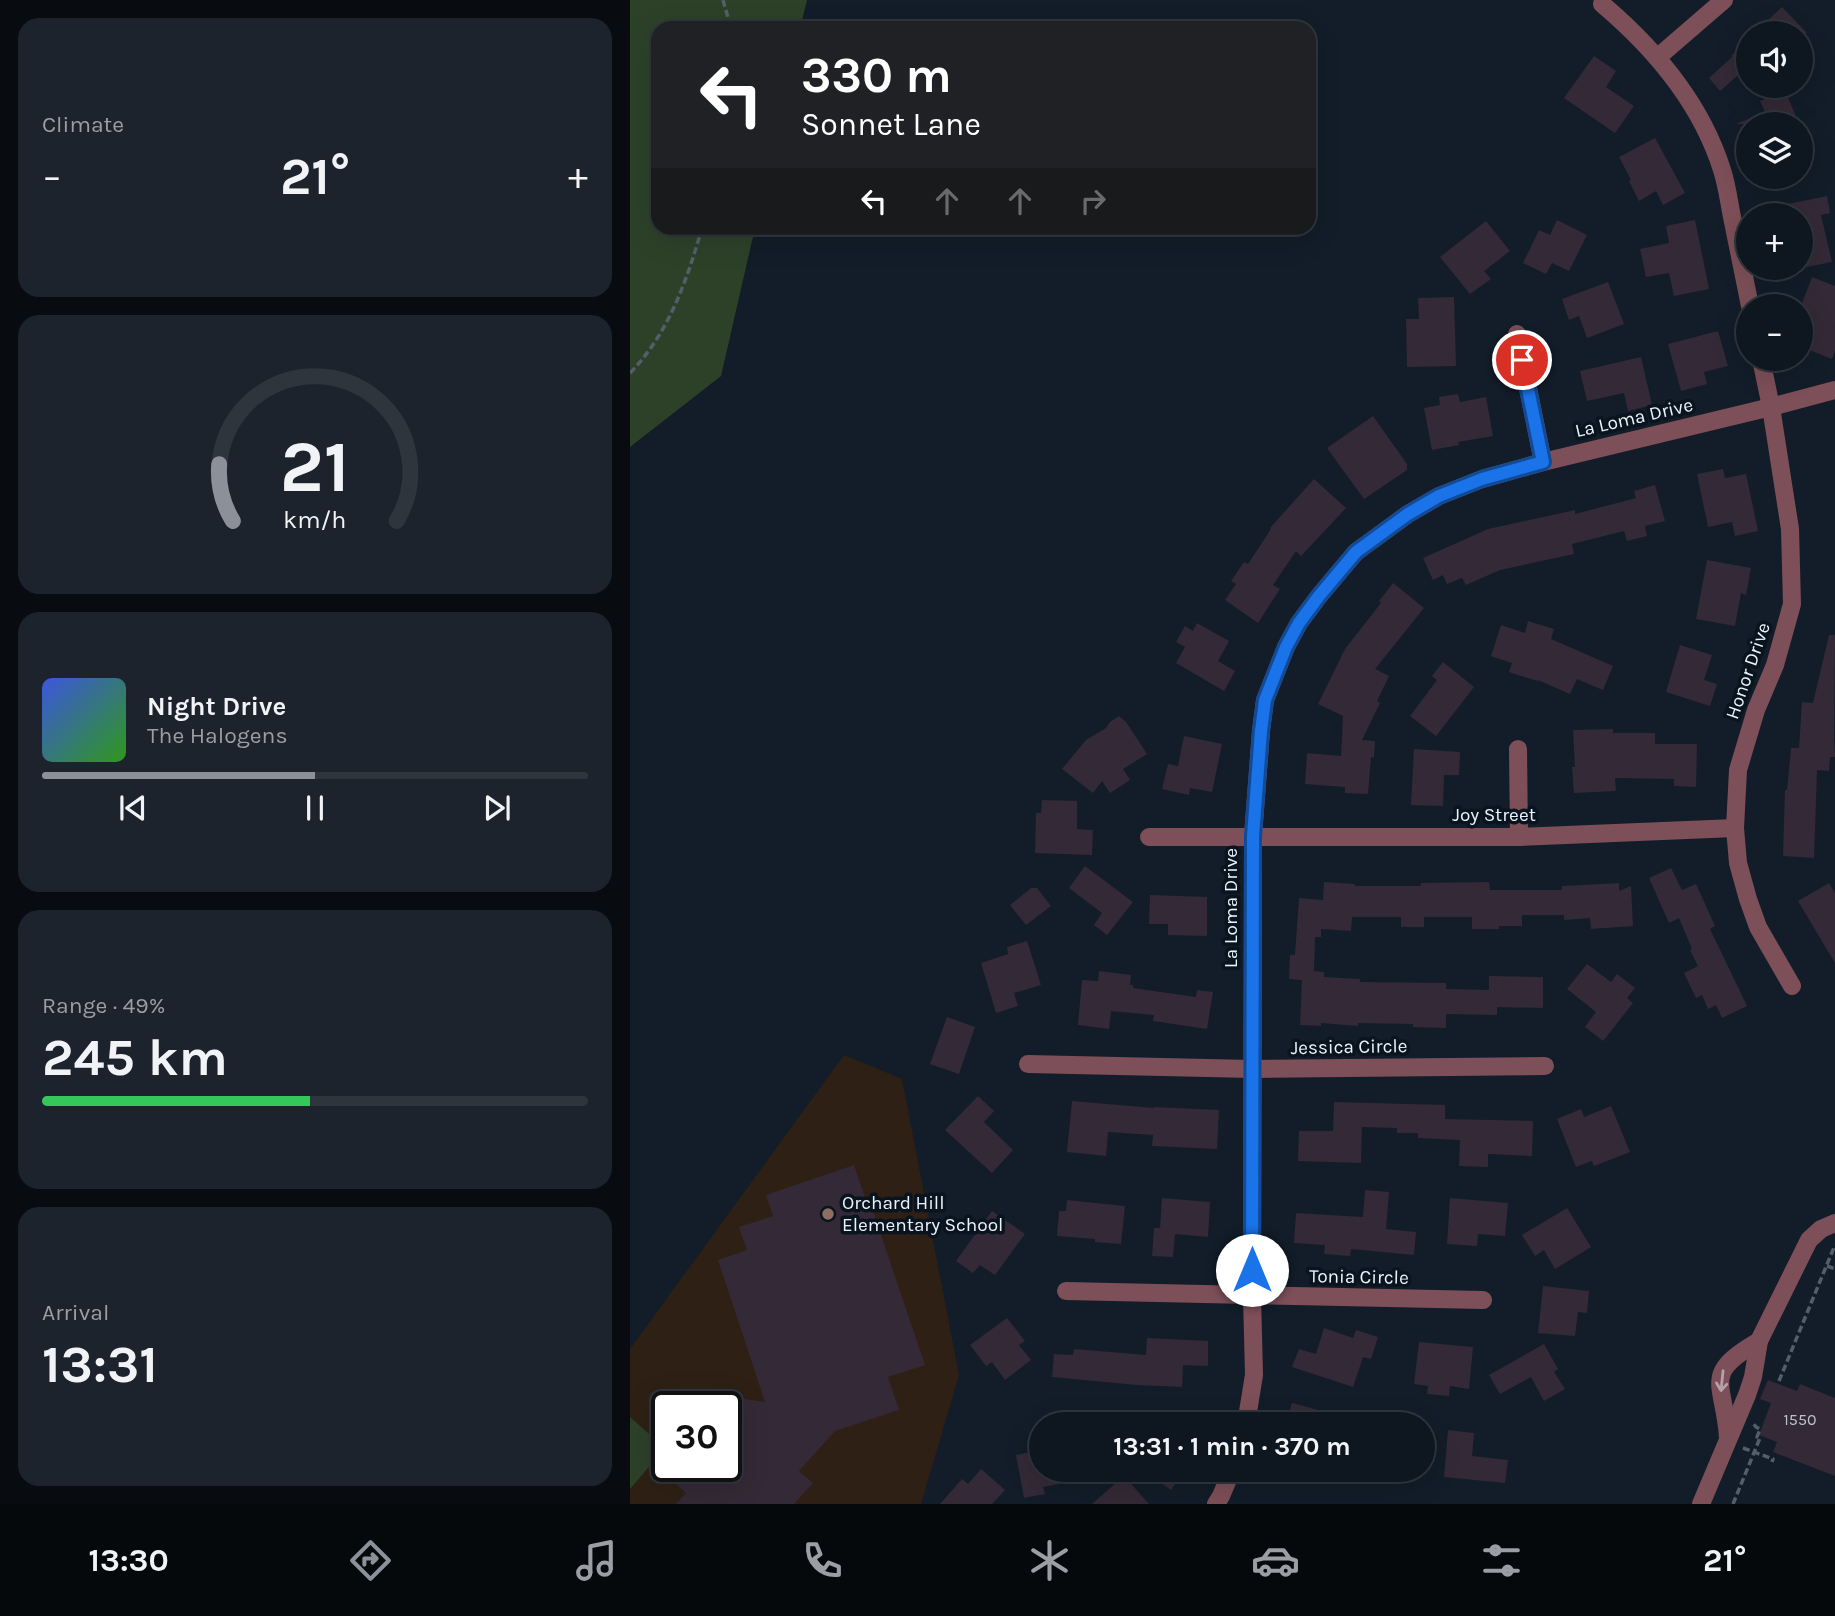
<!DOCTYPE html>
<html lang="en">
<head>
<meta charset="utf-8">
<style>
	body { margin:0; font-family:Karla,sans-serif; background:#1c232c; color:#f1f3f6; height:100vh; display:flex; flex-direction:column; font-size:26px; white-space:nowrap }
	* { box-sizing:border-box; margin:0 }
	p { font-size:23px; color:#9b9fa4 }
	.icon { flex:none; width:38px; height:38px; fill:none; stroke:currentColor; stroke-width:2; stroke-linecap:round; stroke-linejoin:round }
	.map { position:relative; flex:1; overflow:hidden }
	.panel { display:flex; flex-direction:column; gap:18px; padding:18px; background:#080c11; width:630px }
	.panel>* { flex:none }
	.guide { position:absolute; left:21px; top:21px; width:665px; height:214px; border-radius:21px; box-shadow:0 7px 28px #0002,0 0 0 2px #2e353d; background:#202124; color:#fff; overflow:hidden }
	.controls { position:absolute; left:1106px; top:21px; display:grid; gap:14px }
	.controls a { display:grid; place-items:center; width:77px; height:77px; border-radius:50%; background:#0e161f; box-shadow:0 7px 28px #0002,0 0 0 2px #2e353d; font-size:35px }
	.speed { position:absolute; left:21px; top:1391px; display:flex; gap:14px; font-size:35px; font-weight:700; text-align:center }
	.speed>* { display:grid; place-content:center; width:91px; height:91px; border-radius:50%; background:#0e161f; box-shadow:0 7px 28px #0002,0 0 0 2px #2e353d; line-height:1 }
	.speed .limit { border:4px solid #111; border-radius:10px; background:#fff; color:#111 }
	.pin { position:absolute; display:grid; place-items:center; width:60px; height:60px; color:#fff; margin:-30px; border:4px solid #fff; border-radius:50%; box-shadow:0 2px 7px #0007 }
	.me { position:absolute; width:77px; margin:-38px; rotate:0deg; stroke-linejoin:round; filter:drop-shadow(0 0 5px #0008) }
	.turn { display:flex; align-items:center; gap:24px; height:147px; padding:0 35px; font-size:32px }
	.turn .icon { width:91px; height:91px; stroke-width:2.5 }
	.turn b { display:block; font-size:49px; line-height:60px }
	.lanes { display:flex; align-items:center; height:66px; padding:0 35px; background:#0003; justify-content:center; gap:35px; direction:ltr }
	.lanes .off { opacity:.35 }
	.big { font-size:52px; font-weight:700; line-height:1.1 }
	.panel .card { flex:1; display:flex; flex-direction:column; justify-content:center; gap:10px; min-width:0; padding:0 24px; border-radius:21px; background:#1c232c }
	.panel .dial { align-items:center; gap:0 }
	.dial svg { height:182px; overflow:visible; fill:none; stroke:#2e353d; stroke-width:7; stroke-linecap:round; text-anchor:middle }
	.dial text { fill:#f1f3f6; stroke:none }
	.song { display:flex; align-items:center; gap:21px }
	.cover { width:84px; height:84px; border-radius:10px; background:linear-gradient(135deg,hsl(230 70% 55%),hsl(110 70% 35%)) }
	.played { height:7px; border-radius:4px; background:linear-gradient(90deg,#8c9099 50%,#2e353d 50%) }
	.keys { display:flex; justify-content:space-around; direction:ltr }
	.heat { display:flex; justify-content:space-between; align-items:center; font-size:38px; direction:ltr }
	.charge { height:10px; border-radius:5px; background:linear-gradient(90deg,#34c759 49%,#2e353d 0) }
	.trip { position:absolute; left:399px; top:1412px; width:406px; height:70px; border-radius:35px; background:#0e161f; box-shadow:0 7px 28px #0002,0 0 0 2px #2e353d; font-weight:700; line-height:70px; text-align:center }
	.tab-bar { display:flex; height:112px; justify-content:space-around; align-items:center; background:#06090c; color:#9b9fa4 }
	.tab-bar .icon { width:49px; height:49px }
	.tab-bar .on { color:#8c9099 }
	.tab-bar b { font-size:32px; color:#f1f3f6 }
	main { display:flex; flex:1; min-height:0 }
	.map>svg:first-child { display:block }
	.education { fill:#2e2014; fill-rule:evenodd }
	.green { fill:#2d4129 }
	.building { fill:#342936 }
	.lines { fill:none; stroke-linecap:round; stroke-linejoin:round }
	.path { stroke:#545e69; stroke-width:3.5; stroke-dasharray:7 3.5; stroke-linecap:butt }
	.minor { stroke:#7d4f58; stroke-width:18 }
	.oneway { stroke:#b4a1aa }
	.route-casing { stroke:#114b97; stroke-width:18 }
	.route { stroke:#1a73e8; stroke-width:12 }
	.education-dot { fill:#8d6e63; stroke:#09141f; stroke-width:2.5 }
	.labels { text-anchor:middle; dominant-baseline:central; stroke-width:7; stroke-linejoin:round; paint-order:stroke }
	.number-label { font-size:16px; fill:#bdc0ca }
	.street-label { font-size:19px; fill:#ebf3fb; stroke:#09141f }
	.poi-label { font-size:19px; fill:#ebf3fb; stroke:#09141f; text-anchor:start }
</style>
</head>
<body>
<main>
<section class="panel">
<div class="card"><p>Climate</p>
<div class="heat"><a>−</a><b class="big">21°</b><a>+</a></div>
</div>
<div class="card dial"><svg viewBox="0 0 100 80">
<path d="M14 69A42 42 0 1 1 86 69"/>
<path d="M14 69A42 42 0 0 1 8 44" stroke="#8c9099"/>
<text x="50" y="56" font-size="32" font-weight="700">21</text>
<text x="50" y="72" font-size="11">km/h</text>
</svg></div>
<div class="card">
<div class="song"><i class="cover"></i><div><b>Night Drive</b><p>The Halogens</p></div></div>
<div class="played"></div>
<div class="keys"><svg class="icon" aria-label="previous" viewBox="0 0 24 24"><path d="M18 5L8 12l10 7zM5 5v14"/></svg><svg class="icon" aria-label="pause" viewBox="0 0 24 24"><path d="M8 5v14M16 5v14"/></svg><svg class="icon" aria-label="next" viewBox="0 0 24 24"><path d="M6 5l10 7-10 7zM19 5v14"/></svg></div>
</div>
<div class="card"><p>Range · 49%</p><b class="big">245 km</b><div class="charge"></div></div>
<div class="card"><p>Arrival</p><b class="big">13:31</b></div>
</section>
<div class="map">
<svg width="1205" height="1504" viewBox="0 0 1205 1504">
	<rect width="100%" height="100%" fill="#121d29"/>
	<path class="education" d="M 214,1055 L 272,1079 L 329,1375 L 291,1504 L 0,1504 L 0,1349 ZM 37,1407 L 96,1407 L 96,1466 L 37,1466 Z"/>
	<g class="green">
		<path d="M 0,0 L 177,0 L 170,28 L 28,28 L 28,228 L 125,228 L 91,376 L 0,447 Z"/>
		<path d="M 0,1417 L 35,1448 L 0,1489 Z"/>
	</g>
	<g class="building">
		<path d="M 1152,7 L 1177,33 L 1124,33 Z"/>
		<path d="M 1118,39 L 1118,74 L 1114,70 L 1090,91 L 1079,78 L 1102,57 L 1101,56 Z"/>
		<path d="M 964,56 L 986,71 L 976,87 L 1004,106 L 985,133 L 934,98 Z"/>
		<path d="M 1155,90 L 1169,124 L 1106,124 L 1135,112 L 1130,101 Z"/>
		<path d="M 1025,138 L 1055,193 L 1033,205 L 1026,191 L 1009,201 L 999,181 L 1001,180 L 989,157 Z"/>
		<path d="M 1197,196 L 1200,213 L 1191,215 L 1202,262 L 1171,268 L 1171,215 L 1139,215 L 1138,208 Z"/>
		<path d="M 927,220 L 957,235 L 939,271 L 922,263 L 916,274 L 893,263 L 909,230 L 920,235 Z"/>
		<path d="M 1065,220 L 1079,289 L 1044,296 L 1039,273 L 1016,277 L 1010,249 L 1039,243 L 1036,226 Z"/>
		<path d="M 856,221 L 880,251 L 854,271 L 861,279 L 840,294 L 810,257 Z"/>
		<path d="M 1182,277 L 1205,286 L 1205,351 L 1202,359 L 1172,347 L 1177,336 L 1171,334 L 1171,306 Z"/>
		<path d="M 978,282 L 994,324 L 957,338 L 949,316 L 939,320 L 932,299 Z"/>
		<path d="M 824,297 L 826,366 L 777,367 L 776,319 L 789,319 L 788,298 Z"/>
		<path d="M 1088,331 L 1098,366 L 1074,372 L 1077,384 L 1051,391 L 1038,344 Z"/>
		<path d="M 1011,357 L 1022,405 L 998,411 L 994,393 L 957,401 L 950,371 Z"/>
		<path d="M 828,394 L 830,402 L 856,397 L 863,436 L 828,442 L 829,445 L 802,450 L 794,408 L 810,405 L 809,397 Z"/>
		<path d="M 743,416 L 777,464 L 777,470 L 734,499 L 697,448 Z"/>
		<path d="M 1093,469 L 1095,478 L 1116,474 L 1128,531 L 1105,536 L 1102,522 L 1078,527 L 1067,474 Z"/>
		<path d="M 684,479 L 716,508 L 671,556 L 666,551 L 643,585 L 650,589 L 628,623 L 595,600 L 606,584 L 601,581 L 614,562 L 618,564 L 641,529 L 640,528 Z"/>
		<path d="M 1025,485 L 1035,521 L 1015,526 L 1017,536 L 997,541 L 994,531 L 942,544 L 944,554 L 870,570 L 836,585 L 832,578 L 817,584 L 813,575 L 803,580 L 793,558 L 858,529 L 945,510 L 945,514 L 1006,498 L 1004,491 Z"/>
		<path d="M 1077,560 L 1121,568 L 1116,595 L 1111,593 L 1105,626 L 1066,619 Z"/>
		<path d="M 763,583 L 794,608 L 745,669 L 759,676 L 747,701 L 750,703 L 732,740 L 745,741 L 744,758 L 741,757 L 738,794 L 715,793 L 715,787 L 675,784 L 677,753 L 711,756 L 713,716 L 688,704 L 715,649 L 751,603 L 749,601 Z"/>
		<path d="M 898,621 L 924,629 L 921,639 L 983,666 L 973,690 L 947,679 L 940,694 L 908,680 L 907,681 L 879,672 L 882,663 L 861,656 L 871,625 L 895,633 Z"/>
		<path d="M 567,623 L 599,641 L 588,661 L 605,671 L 594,691 L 546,663 L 555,647 L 546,642 L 555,626 L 563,631 Z"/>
		<path d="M 1199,635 L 1205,635 L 1204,739 L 1205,757 L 1200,757 L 1199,771 L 1187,770 L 1184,858 L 1153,856 L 1155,790 L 1157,790 L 1161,748 L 1169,748 L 1172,702 L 1183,703 Z"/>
		<path d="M 1050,645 L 1082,655 L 1074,680 L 1087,684 L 1080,706 L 1036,692 Z"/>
		<path d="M 813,662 L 844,687 L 806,736 L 780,716 L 807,680 L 802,676 Z"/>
		<path d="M 489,716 L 496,722 L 517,754 L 493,769 L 500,780 L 480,793 L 472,781 L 463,793 L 432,769 L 456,740 L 476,728 L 480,722 Z"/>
		<path d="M 983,729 L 983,733 L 1025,733 L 1025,744 L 1067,744 L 1066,787 L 1044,786 L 1044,779 L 985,778 L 986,791 L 944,793 L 942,767 L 945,767 L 943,730 Z"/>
		<path d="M 554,736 L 592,744 L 582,792 L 560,788 L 559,795 L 532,789 L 538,764 L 548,766 Z"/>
		<path d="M 784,749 L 830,752 L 829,775 L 814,775 L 813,806 L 781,805 Z"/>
		<path d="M 412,800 L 447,801 L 447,829 L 463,830 L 462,855 L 405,853 L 406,813 L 411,813 Z"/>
		<path d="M 455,866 L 503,902 L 477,935 L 464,925 L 472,913 L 439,888 Z"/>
		<path d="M 1041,868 L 1052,890 L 1066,884 L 1085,926 L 1080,929 L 1117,1006 L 1092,1018 L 1086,1005 L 1078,1009 L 1072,995 L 1066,998 L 1054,973 L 1068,966 L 1060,950 L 1062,949 L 1049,918 L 1039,923 L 1019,878 Z"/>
		<path d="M 694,882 L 725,884 L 725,886 L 791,886 L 791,883 L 859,882 L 860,890 L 932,890 L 932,886 L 989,883 L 989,891 L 1001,886 L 1003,926 L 961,929 L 960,918 L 934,920 L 934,915 L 892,915 L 892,926 L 869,926 L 869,929 L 842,929 L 842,917 L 794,917 L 794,927 L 771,927 L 771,917 L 722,917 L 721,931 L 691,929 L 691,937 L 685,937 L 684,971 L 694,972 L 694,977 L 730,979 L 730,982 L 816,983 L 816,989 L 859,990 L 859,976 L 913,977 L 913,1008 L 867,1007 L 867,1015 L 816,1014 L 816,1028 L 783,1027 L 783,1024 L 728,1023 L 728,1026 L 691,1023 L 691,1026 L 670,1025 L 672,980 L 659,979 L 660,955 L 665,955 L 669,898 L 693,900 Z"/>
		<path d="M 1199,883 L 1205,893 L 1205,963 L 1168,901 Z"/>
		<path d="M 401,888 L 407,888 L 421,906 L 396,925 L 380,905 Z"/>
		<path d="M 520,895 L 577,897 L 577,936 L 538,935 L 538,924 L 519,924 Z"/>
		<path d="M 397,941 L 411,985 L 384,993 L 388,1006 L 366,1013 L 351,963 L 378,954 L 377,947 Z"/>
		<path d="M 957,964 L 981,982 L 987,974 L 1005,988 L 997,998 L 1003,1003 L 973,1041 L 955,1027 L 966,1012 L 937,989 Z"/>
		<path d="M 469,971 L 501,975 L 500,985 L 503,985 L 503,988 L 566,997 L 567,990 L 583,992 L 577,1029 L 523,1021 L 524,1015 L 481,1011 L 479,1029 L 448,1025 L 452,980 L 468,981 Z"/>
		<path d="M 317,1017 L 345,1027 L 329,1074 L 300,1064 Z"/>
		<path d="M 348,1096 L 364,1111 L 354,1122 L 383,1150 L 362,1173 L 315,1130 Z"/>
		<path d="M 442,1101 L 524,1108 L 524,1107 L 589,1110 L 587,1149 L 522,1146 L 523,1135 L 478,1132 L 476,1156 L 437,1152 Z"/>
		<path d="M 704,1102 L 815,1105 L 815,1119 L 903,1121 L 902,1156 L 858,1154 L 858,1167 L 829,1166 L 830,1140 L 788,1138 L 788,1133 L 767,1133 L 767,1128 L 732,1127 L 731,1163 L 668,1161 L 669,1131 L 703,1131 Z"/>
		<path d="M 981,1106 L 1000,1152 L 964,1166 L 962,1161 L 946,1167 L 927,1119 L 951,1109 L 954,1117 Z"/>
		<path d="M 224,1165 L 239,1209 L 242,1208 L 295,1365 L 258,1377 L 269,1410 L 205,1431 L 169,1471 L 183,1483 L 164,1504 L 46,1504 L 56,1493 L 26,1466 L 96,1466 L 96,1412 L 108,1398 L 135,1402 L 88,1260 L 117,1250 L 109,1227 L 143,1216 L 136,1195 Z"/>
		<path d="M 735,1190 L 759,1192 L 756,1229 L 786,1232 L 784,1255 L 721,1249 L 720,1256 L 694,1254 L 695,1245 L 664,1243 L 666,1213 L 733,1217 Z"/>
		<path d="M 532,1198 L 580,1202 L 578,1237 L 545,1234 L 543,1257 L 522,1256 L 524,1228 L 530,1228 Z"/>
		<path d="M 820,1198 L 878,1203 L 875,1236 L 848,1234 L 847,1246 L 817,1244 Z"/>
		<path d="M 437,1200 L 495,1206 L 491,1244 L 465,1242 L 465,1239 L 427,1236 L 429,1211 L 436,1211 Z"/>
		<path d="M 937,1208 L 961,1247 L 925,1269 L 914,1250 L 905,1256 L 892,1235 Z"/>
		<path d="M 362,1211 L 395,1234 L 365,1275 L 350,1265 L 343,1273 L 326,1261 Z"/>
		<path d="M 913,1286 L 959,1291 L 957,1313 L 948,1312 L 945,1336 L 908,1333 Z"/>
		<path d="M 377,1318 L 395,1341 L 389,1345 L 401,1360 L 375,1380 L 362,1362 L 356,1366 L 340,1345 Z"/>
		<path d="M 694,1328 L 723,1338 L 726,1330 L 748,1337 L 741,1359 L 733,1357 L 723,1387 L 662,1367 L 669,1349 L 686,1354 Z"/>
		<path d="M 517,1338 L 578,1341 L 578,1366 L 553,1365 L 552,1387 L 507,1385 L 422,1377 L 424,1354 L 443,1355 L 444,1349 L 516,1355 Z"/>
		<path d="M 789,1342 L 843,1347 L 839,1389 L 820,1386 L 819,1396 L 797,1394 L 798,1386 L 784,1384 Z"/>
		<path d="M 914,1344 L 928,1369 L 924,1372 L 935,1389 L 914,1401 L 901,1377 L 870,1394 L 859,1375 Z"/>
		<path d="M 1138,1380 L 1167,1391 L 1170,1384 L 1205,1398 L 1205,1476 L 1143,1452 L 1147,1442 L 1129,1435 L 1141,1403 L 1130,1399 Z"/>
		<path d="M 662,1403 L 696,1412 L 693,1424 L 656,1424 Z"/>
		<path d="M 818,1430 L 844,1433 L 842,1456 L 878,1460 L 875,1483 L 814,1477 Z"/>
		<path d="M 411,1450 L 411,1470 L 459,1470 L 460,1478 L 413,1487 L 415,1494 L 394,1498 L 386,1455 Z"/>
		<path d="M 351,1469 L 375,1490 L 362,1504 L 310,1504 L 332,1479 L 338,1484 Z"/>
		<path d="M 512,1470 L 555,1470 L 541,1490 Z"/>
		<path d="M 494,1476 L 519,1504 L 462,1504 Z"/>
	</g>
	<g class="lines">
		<g class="path">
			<path d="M 93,0 L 101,28"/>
			<path d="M 0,373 C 39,333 57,280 72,228"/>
			<path d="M 1197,1266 L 1205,1269"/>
			<path d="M 1149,1381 L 1205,1245"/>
			<path d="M 1113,1448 L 1143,1459 L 1142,1462"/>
			<path d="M 1103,1504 L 1130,1438 L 1127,1437 L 1130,1429 L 1126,1427 L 1123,1423"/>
		</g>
		<g class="minor">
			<path d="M 972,4 C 1024,48 1071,103 1092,170 C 1097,185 1099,202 1102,217 C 1108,247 1114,277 1120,306"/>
			<path d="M 1028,57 L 1094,0"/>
			<path d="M 887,334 L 913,462"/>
			<path d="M 1131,359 L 1141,407 L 1160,529 L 1162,604 L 1145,665 L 1126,710 L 1108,770 L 1105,828 L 1108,863 L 1118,899 L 1128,927 L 1162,986"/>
			<path d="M 888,749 L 889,837"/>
			<path d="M 519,837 L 889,837 L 1105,828"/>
			<path d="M 398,1064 L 622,1069 L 915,1066"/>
			<path d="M 436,1291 L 853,1300"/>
			<path d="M 616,1424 L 624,1375 L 622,1296 L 623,836 L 631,731 L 635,700 L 656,647 L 669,623 L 689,596 L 726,552 L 778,514 L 809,496 L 852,479 L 913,462 L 1141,407 L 1205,390"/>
			<path d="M 1098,1437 C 1094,1381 1071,1375 1129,1341"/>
			<path d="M 586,1504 L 591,1496 L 602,1470"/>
			<path d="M 1071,1504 L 1117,1395 L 1123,1377 L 1129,1341 L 1179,1240 L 1191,1229 L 1205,1223"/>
		</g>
	</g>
	<defs><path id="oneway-shaft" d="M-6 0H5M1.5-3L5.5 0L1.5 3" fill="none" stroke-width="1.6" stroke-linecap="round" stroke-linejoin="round" transform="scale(1.75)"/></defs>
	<use class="oneway" href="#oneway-shaft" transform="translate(1092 1381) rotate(96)"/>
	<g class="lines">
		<defs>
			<path id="route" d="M 622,1270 L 623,836 L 631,731 L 635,700 L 656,647 L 669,623 L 689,596 L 726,552 L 778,514 L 809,496 L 852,479 L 913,462 L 892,360"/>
		</defs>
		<use href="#route" class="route-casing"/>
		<use href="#route" class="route"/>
	</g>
	<circle class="education-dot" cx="198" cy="1214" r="7"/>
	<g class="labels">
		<g class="number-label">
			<text x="1170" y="1419">1550</text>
		</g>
		<g class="street-label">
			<text transform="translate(1004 418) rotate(-13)">La Loma Drive</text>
			<text transform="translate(1118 671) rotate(-71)">Honor Drive</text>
			<text x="864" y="815">Joy Street</text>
			<text transform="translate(601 908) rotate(-90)">La Loma Drive</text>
			<text transform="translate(719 1047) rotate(-1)">Jessica Circle</text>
			<text transform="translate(729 1277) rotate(1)">Tonia Circle</text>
		</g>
		<g class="poi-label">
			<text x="212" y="1203">Orchard Hill<tspan x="212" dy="22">Elementary School</tspan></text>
		</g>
	</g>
</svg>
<div class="controls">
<a><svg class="icon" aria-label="sound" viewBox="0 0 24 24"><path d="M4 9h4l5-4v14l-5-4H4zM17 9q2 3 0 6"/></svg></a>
<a><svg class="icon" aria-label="layers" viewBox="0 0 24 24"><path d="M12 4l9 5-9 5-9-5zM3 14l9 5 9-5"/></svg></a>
<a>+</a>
<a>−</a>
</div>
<div class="speed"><div class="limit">30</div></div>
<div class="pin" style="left:892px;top:360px;background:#d93025"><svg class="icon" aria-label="arrive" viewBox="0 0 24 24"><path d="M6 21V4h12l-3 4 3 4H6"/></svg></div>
<svg class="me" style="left:622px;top:1270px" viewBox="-20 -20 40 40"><circle r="19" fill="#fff"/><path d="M0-13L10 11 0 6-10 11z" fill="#1a73e8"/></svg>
<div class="trip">13:31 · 1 min · 370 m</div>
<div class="guide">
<div class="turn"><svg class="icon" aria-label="left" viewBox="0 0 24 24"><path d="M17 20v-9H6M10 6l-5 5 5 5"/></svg><div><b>330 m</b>Sonnet Lane</div></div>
<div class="lanes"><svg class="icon" aria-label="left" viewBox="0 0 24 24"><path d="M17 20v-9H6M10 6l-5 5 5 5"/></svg><svg class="icon off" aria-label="ahead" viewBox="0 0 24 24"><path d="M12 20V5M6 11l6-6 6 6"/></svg><svg class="icon off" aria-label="ahead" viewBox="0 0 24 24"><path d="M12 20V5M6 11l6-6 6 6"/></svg><svg class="icon off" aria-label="right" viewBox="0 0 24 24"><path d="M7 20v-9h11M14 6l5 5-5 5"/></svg></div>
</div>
</div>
</main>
<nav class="tab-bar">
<b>13:30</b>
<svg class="icon on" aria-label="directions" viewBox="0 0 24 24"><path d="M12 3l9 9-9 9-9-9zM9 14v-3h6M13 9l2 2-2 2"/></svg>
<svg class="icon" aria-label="music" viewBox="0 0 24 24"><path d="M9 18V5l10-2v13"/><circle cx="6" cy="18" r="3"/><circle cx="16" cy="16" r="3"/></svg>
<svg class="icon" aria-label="phone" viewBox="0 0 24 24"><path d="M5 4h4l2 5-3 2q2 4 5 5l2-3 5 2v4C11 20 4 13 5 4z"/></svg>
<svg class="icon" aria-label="climate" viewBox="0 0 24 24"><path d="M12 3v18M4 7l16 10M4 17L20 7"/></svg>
<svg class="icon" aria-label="car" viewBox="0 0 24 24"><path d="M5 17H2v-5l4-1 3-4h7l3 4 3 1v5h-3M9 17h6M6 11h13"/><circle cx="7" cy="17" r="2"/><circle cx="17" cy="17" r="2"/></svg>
<svg class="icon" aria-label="filters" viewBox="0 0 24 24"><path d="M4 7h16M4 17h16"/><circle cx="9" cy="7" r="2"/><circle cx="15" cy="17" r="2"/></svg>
<b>21°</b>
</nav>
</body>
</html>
